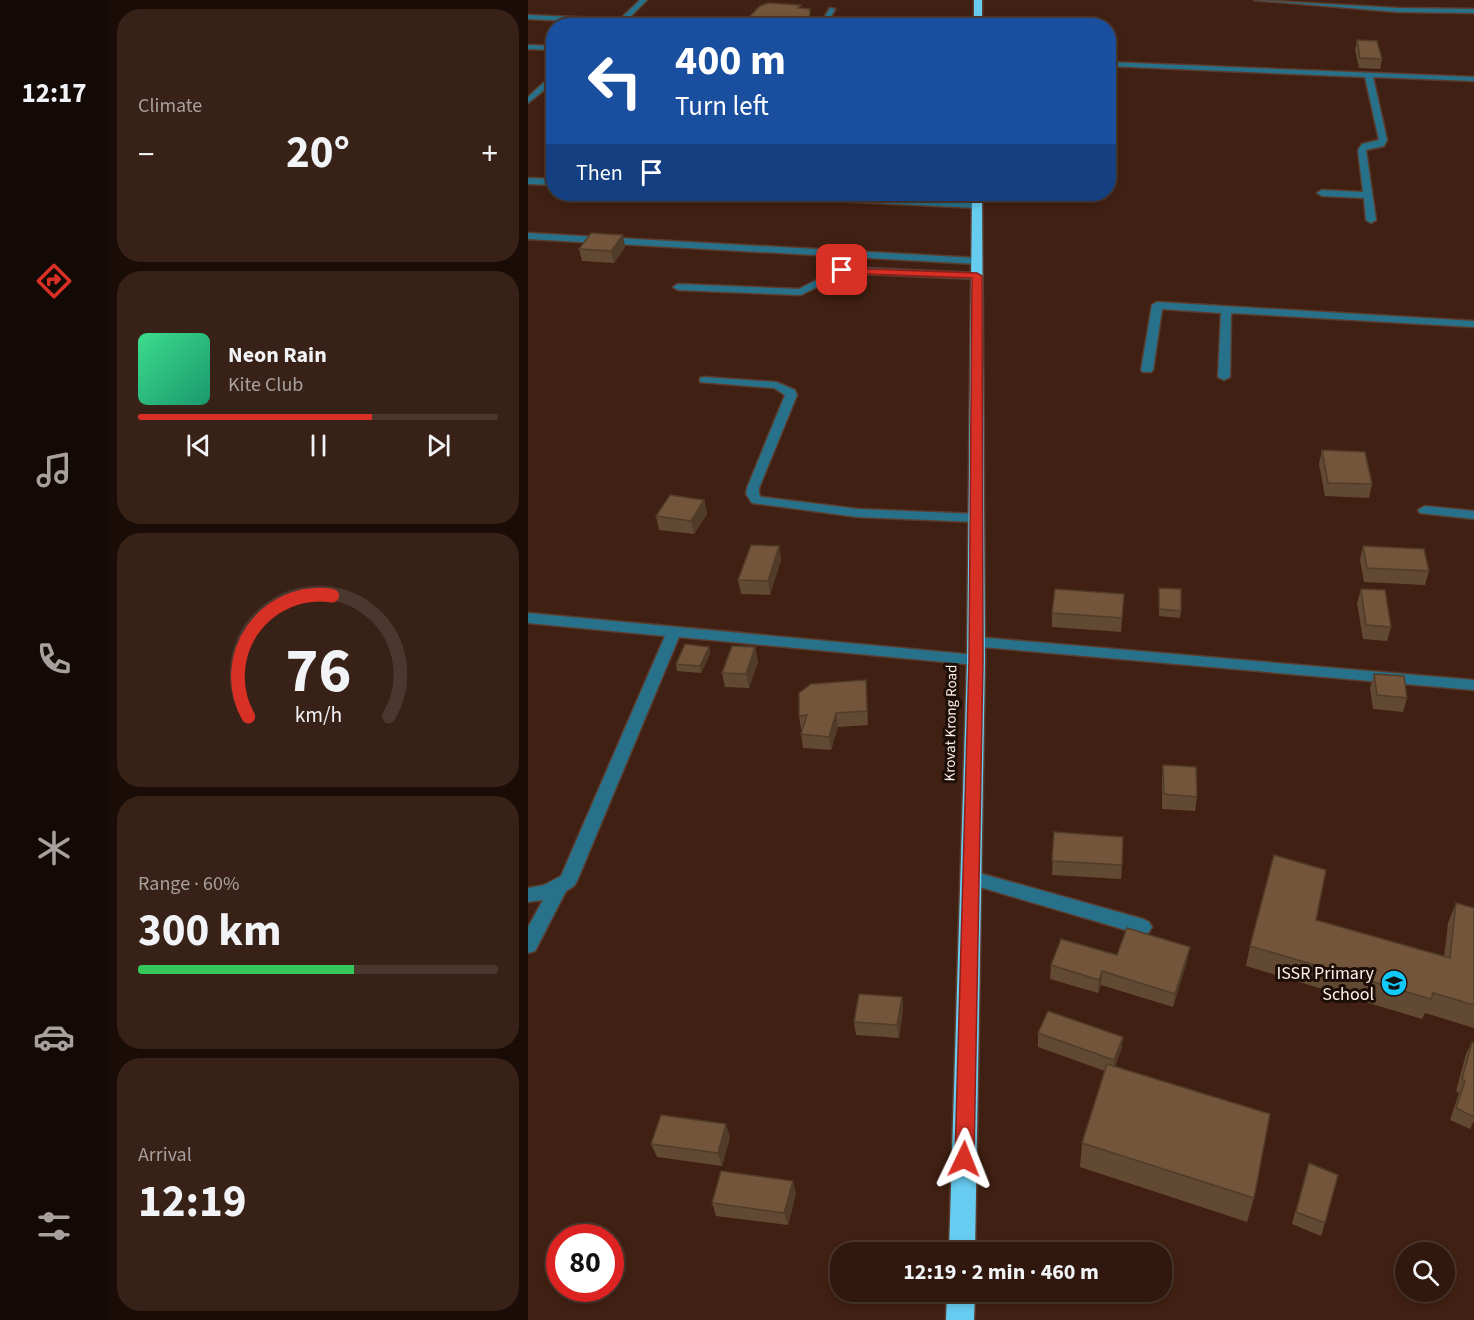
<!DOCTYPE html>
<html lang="en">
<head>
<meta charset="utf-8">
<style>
	body { margin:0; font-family:"Source Sans 3",sans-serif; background:#382117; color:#f1f3f6; height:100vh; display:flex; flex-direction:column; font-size:22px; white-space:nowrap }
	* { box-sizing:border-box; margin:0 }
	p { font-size:20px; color:#a8a09e }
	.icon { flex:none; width:33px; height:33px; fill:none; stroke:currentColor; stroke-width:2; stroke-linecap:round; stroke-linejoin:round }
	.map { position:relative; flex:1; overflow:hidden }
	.panel { display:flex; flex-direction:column; gap:9px; padding:9px; background:#1a0d08; width:420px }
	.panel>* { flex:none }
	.top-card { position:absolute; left:18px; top:18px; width:570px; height:183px; border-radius:24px; box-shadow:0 3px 9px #0003,0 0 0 2px #4b372e; background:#1a4fa0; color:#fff; overflow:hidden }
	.fabs { position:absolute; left:867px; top:1242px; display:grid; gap:12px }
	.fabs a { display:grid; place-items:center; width:60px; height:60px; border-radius:50%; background:#30180e; box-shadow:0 3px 9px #0003,0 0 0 2px #4b372e; font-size:30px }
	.speed { position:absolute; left:18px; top:1224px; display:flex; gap:12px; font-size:30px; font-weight:700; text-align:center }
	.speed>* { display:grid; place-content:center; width:78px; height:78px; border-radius:50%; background:#30180e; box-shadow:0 3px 9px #0003,0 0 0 2px #4b372e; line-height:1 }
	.speed .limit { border:9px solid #d22; background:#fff; color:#111 }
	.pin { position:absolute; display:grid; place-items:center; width:51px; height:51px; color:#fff; margin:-26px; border-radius:12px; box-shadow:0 3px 9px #0006 }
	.me { position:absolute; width:66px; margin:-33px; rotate:2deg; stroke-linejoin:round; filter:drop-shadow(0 0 4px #0008) }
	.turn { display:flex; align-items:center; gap:21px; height:126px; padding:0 30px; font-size:27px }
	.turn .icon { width:78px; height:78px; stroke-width:2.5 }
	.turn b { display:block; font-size:42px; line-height:51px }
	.then { display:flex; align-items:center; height:57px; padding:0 30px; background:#0003; gap:12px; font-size:22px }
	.big { font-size:45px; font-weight:700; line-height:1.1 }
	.panel .widget { flex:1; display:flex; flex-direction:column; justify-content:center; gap:9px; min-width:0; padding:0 21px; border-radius:24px; background:#382117 }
	.panel .dial { align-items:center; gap:0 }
	.dial svg { height:156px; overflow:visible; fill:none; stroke:#4b372e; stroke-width:7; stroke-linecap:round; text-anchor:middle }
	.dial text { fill:#f1f3f6; stroke:none }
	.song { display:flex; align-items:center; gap:18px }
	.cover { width:72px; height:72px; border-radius:9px; background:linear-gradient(135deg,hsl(150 70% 55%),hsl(160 70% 35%)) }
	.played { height:6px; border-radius:3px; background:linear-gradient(90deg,#d93025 65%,#4b372e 65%) }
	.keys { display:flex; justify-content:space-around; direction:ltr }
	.heat { display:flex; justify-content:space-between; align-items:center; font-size:33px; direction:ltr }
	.charge { height:9px; border-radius:4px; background:linear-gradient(90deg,#34c759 60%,#4b372e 0) }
	.trip { position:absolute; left:302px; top:1242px; width:342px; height:60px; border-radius:24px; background:#30180e; box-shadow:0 3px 9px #0003,0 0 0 2px #4b372e; font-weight:700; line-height:60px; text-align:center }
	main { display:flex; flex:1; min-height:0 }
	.tabs { display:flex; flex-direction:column; width:108px; justify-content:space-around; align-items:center; background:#130a06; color:#a8a09e }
	.tabs .icon { width:42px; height:42px }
	.tabs .selected { color:#d93025 }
	.tabs b { font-size:27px; color:#f1f3f6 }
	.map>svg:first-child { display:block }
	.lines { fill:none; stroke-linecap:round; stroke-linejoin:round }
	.minor-casing { stroke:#5b3d30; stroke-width:3 }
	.highway-casing { stroke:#5b3d30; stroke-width:3 }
	.minor { fill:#27728a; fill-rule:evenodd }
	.highway { fill:#66ccf0; fill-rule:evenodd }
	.wall { fill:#624933 }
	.shaded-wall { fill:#503c29 }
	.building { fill:#72553b; stroke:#503c29; stroke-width:1.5 }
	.route { fill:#d93025; stroke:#8d1f18; stroke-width:1.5 }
	.labels { text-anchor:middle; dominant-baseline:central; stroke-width:6; stroke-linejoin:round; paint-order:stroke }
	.street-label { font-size:15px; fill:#fef1eb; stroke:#1d0e08 }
	.near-poi-label { font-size:18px; fill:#fef1eb; stroke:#1d0e08; text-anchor:end }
</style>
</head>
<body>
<main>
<nav class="tabs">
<b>12:17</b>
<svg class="icon selected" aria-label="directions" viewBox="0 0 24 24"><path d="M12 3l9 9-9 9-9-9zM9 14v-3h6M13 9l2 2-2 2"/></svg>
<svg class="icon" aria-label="music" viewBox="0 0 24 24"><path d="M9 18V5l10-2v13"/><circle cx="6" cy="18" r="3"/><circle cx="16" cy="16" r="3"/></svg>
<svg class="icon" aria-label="phone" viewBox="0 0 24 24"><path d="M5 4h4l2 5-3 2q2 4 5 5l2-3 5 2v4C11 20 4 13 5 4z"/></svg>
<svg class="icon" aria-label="climate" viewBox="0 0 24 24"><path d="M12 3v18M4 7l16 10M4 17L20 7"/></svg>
<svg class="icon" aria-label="car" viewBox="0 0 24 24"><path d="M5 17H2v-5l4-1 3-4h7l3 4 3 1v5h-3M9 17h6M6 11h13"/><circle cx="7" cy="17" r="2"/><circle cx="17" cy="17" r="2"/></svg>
<svg class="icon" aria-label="filters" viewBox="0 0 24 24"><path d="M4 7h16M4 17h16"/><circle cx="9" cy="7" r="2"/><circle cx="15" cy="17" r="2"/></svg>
</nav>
<section class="panel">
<div class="widget"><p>Climate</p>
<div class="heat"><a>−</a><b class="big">20°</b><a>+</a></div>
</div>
<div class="widget">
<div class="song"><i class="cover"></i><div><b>Neon Rain</b><p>Kite Club</p></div></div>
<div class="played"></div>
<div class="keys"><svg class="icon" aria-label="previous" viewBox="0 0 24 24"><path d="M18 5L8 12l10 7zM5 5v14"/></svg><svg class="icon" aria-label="pause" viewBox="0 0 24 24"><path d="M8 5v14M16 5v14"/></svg><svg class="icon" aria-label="next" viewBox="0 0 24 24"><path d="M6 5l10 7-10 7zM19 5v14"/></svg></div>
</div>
<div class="widget dial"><svg viewBox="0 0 100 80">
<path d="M14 69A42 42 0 1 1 86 69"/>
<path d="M14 69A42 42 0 0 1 57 7" stroke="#d93025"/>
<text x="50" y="56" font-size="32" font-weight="700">76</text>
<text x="50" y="72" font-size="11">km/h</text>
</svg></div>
<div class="widget"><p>Range · 60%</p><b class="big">300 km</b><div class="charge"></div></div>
<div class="widget"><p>Arrival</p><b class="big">12:19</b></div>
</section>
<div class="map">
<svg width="946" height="1320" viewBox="0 0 946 1320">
	<rect width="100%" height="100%" fill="#402012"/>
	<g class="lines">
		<defs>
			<g id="minor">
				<path d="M 112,0 L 119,0 L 93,26 L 85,26 L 87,23 L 0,19 L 0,15 L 92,19 Z"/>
				<path d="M 726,0 L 870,8 L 946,9 L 946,13 L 870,12 Z"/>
				<path d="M 302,8 L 307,9 L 298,26 L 291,26 Z"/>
				<path d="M 0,45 L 26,46 L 26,50 L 0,49 Z"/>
				<path d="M 580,62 L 946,77 L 946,81 L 845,77 L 859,140 L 856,146 L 838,150 L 848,220 L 843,223 L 838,220 L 836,198 L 794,196 L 789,193 L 794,190 L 835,192 L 830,150 L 834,144 L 851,140 L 837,77 L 580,66 Z"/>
				<path d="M 23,76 L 26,76 L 26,82 L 0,103 L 0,97 Z"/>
				<path d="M 0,178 L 26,179 L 26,185 L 0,184 Z"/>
				<path d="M 225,194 L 275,194 L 449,202 L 454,205 L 449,208 L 230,197 Z"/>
				<path d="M 0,233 L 449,258 L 454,261 L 449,264 L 0,239 Z"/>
				<path d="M 314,267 L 449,273 L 454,276 L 449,279 L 316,273 L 273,295 L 150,290 L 145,287 L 150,284 L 271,289 Z"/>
				<path d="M 629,302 L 946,321 L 946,327 L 703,313 L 702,377 L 696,380 L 690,377 L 693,313 L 634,309 L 625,370 L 623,372 L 615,372 L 613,370 L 624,305 Z"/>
				<path d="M 176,377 L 248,382 L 267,390 L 269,395 L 231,488 L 231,494 L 233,497 L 330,509 L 449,514 L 456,518 L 449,522 L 330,517 L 224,503 L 218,494 L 219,488 L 257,395 L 246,388 L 172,382 L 172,378 Z"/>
				<path d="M 897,506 L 946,511 L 946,519 L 892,513 L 890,510 Z"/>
				<path d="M 0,613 L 448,655 L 456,660 L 448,665 L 151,637 L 49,881 L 46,886 L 38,891 L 7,951 L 0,953 L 0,927 L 15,900 L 0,902 L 0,888 L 16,885 L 33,876 L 137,636 L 0,623 Z"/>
				<path d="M 448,637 L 946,680 L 946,690 L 443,646 L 441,642 Z"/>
				<path d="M 444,871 L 615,919 L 621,922 L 624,927 L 621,932 L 615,935 L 438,883 L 435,878 L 438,873 Z"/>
			</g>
			<g id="highway">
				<rect x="446" y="0" width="8" height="26"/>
				<path d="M 444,194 L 454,194 L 457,660 L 447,1252 L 421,1252 L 439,660 Z"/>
				<path d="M 419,1292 L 447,1292 L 446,1320 L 418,1320 Z"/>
			</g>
		</defs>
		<use href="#minor" class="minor-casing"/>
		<use href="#highway" class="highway-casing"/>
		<use href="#minor" class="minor"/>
		<use href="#highway" class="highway"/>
	</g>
	<g class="wall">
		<path d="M 273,8 L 282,9 L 282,26 L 217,26 L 216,22 Z"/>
		<path d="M 829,40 L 854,59 L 852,69 L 831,68 L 827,50 Z"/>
		<path d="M 97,247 L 86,263 L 54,261 L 51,249 Z"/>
		<path d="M 794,450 L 844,484 L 841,498 L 797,496 L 791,464 Z"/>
		<path d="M 176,500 L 179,514 L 166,534 L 131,530 L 128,516 Z"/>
		<path d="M 251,546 L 253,560 L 242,595 L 213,594 L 210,580 Z"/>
		<path d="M 835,546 L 901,571 L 897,585 L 836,582 L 832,560 Z"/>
		<path d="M 631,588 L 653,611 L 652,618 L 631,616 Z"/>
		<path d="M 833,589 L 863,627 L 859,641 L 835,639 L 829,603 Z"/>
		<path d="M 596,594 L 593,632 L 524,627 L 524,613 Z"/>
		<path d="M 181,647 L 182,654 L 173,673 L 149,671 L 148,664 Z"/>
		<path d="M 227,647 L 230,662 L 221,688 L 197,687 L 194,673 Z"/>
		<path d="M 846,674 L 879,698 L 875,712 L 845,709 L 842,688 Z"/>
		<path d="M 339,693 L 340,725 L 310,727 L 303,750 L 275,748 L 273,734 L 274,729 L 273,729 L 271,716 Z"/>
		<path d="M 635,765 L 669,797 L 667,811 L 634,809 L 634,779 Z"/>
		<path d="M 526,832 L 594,865 L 593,879 L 524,875 Z"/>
		<path d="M 928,903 L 946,908 L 946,1028 L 897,1013 L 894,1019 L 718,966 L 722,946 L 788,920 L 916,957 L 920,923 Z"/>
		<path d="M 662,947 L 659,961 L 645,1007 L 573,985 L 570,993 L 522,979 L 523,965 L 589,955 Z"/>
		<path d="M 374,997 L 375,1010 L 371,1038 L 328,1035 L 326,1022 Z"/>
		<path d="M 510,1033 L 595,1037 L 593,1050 L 587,1066 L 726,1198 L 719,1222 L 552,1167 L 554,1143 L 577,1071 L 510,1047 Z"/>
		<path d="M 944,1042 L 946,1043 L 946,1121 L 942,1129 L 922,1120 L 931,1093 L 928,1091 L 938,1054 Z"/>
		<path d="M 202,1137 L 194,1166 L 129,1157 L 123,1144 Z"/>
		<path d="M 781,1163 L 797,1223 L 793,1236 L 764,1224 L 777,1176 Z"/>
		<path d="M 268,1193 L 260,1225 L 188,1216 L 184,1203 Z"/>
	</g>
	<g class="shaded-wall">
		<path d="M 95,235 L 97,247 L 86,263 L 83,251 Z"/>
		<path d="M 176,500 L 179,514 L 166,534 L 163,521 Z"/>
		<path d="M 251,546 L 253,560 L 242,595 L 240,581 Z"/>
		<path d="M 181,647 L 182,654 L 173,673 L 172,666 Z"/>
		<path d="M 227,647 L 230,662 L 221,688 L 218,674 Z"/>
		<path d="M 338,680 L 339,693 L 340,725 L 339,711 Z"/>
		<path d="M 308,713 L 310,727 L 303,750 L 301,737 Z"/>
		<path d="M 662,947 L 659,961 L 645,1007 L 647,994 Z"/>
		<path d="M 574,971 L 573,985 L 570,993 L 571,980 Z"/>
		<path d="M 374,997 L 375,1010 L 371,1038 L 369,1025 Z"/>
		<path d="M 595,1037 L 593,1050 L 584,1073 L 586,1060 Z"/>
		<path d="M 198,1124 L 202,1137 L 194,1166 L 190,1153 Z"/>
		<path d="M 265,1181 L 268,1193 L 260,1225 L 256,1213 Z"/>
	</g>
	<g class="building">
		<path d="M 240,3 L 273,5 L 270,8 L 282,9 L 281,25 L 216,22 L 232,6 Z"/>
		<path d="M 829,40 L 849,41 L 854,59 L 832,58 Z"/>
		<path d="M 63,233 L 95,235 L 83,251 L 51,249 Z"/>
		<path d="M 794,450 L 837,452 L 844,484 L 800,483 Z"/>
		<path d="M 142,495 L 176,500 L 163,521 L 128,516 Z"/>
		<path d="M 223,545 L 251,546 L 240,581 L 210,580 Z"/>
		<path d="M 835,546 L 896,549 L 901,571 L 839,568 Z"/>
		<path d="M 631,588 L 653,589 L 653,611 L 631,609 Z"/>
		<path d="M 527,589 L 596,594 L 594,618 L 524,613 Z"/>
		<path d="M 833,589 L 857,590 L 863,627 L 838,625 Z"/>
		<path d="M 157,644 L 181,647 L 172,666 L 148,664 Z"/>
		<path d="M 204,646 L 227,647 L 218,674 L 194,673 Z"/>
		<path d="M 846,674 L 876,676 L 879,698 L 849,695 Z"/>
		<path d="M 338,680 L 339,711 L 308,713 L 301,737 L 273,734 L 279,715 L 271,716 L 271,693 L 283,684 Z"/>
		<path d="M 635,765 L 668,767 L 669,797 L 636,794 Z"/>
		<path d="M 526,832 L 595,837 L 594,865 L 524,861 Z"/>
		<path d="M 746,855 L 798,870 L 788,920 L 922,958 L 928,903 L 946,908 L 946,1005 L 905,993 L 903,999 L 722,946 Z"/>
		<path d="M 599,928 L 662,947 L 647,994 L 574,971 L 571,980 L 523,965 L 533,939 L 589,955 Z"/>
		<path d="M 331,994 L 374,997 L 369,1025 L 326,1022 Z"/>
		<path d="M 520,1011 L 595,1037 L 586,1060 L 510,1033 Z"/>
		<path d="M 944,1042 L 946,1043 L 946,1117 L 928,1108 L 937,1081 L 934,1079 Z"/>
		<path d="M 579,1064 L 742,1114 L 726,1198 L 554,1143 Z"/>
		<path d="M 133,1115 L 198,1124 L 190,1153 L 123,1144 Z"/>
		<path d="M 781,1163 L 810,1175 L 797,1223 L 768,1212 Z"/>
		<path d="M 193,1171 L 265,1181 L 256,1213 L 184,1203 Z"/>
	</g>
	<path class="route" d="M 311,268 L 449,273 L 454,276 L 455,660 L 446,1159 L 443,1166 L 436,1168 L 429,1166 L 427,1159 L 441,660 L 444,278 L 314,273 L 311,272 Z"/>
	<defs>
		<symbol id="school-disc" viewBox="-11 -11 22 22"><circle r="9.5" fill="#10cafa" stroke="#1d0e08"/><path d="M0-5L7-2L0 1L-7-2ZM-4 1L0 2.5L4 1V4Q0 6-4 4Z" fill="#111"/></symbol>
	</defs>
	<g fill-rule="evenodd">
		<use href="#school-disc" x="851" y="968" width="30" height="30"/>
	</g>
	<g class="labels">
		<g class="street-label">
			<text transform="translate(423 723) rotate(-89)">Krovat Krong Road</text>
		</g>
		<g class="near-poi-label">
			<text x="846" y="973">ISSR Primary<tspan x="846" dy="21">School</tspan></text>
		</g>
	</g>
</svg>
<div class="fabs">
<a><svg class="icon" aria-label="search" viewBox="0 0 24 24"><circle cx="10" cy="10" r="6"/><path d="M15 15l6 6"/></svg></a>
</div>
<div class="speed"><div class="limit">80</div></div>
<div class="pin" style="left:314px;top:270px;background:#d93025"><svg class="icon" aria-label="arrive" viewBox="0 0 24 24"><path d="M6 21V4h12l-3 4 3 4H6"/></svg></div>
<svg class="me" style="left:436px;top:1159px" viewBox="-20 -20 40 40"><path d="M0-17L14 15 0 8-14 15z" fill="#d93025" stroke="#fff" stroke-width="4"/></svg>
<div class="trip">12:19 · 2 min · 460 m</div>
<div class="top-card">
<div class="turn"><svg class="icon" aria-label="left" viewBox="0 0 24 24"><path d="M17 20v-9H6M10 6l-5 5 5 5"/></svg><div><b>400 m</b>Turn left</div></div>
<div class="then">Then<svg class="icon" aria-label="arrive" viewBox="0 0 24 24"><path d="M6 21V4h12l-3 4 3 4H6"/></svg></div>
</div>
</div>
</main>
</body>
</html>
